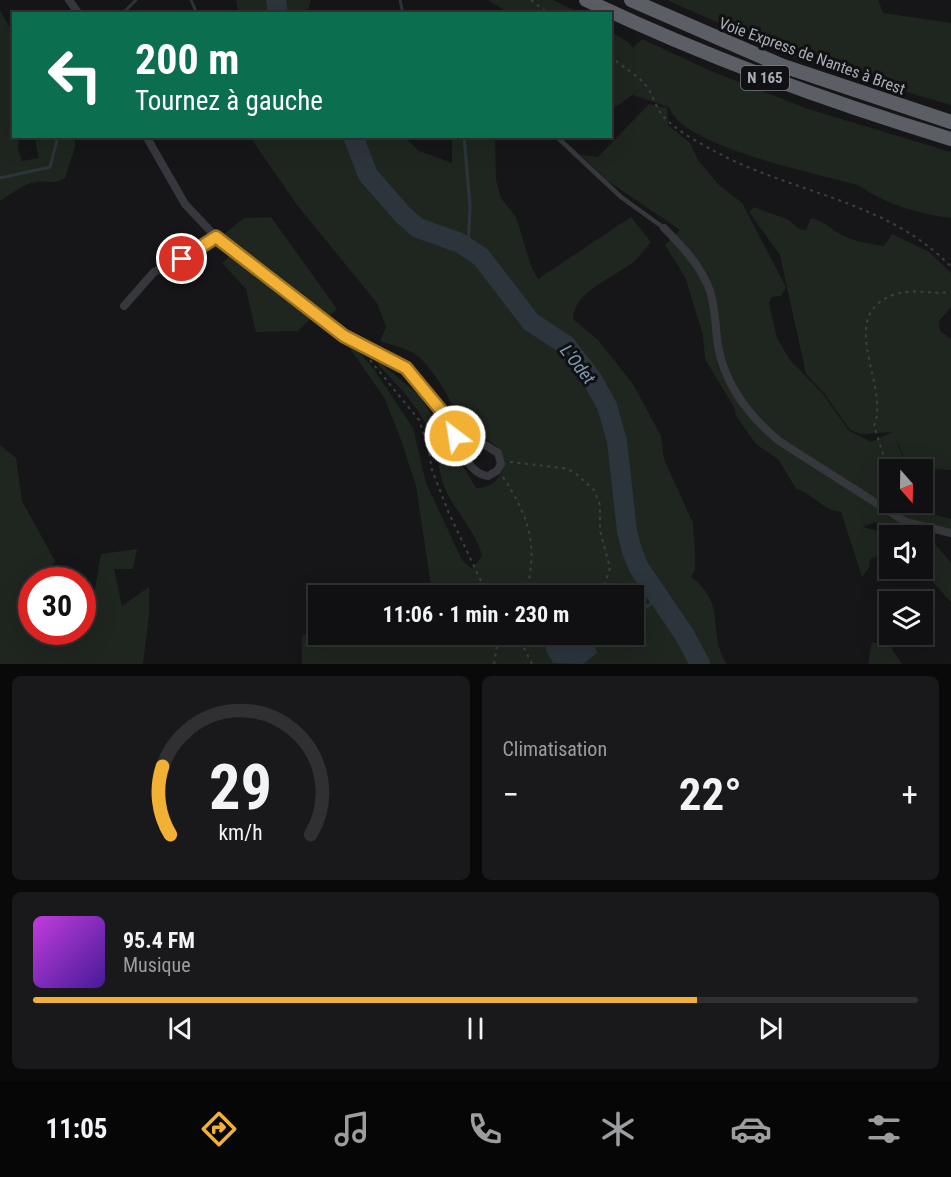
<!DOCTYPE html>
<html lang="fr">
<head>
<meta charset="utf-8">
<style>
	body { margin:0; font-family:"Roboto Condensed",sans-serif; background:#19191b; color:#f1f3f6; height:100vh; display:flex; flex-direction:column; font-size:22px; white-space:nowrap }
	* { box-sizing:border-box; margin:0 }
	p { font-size:20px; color:#9c9d9f }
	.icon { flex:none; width:33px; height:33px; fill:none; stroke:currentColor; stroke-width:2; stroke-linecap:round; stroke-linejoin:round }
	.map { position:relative; height:664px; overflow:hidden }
	.drawer { display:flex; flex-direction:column; gap:12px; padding:12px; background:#09090a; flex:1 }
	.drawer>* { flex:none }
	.guide { position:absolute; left:12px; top:12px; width:600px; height:126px; border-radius:0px; box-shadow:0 6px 24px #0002,0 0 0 2px #303032; background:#0b6e4f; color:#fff; overflow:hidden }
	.needle { width:39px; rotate:160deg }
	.controls { position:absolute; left:879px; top:459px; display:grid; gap:12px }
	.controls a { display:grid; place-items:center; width:54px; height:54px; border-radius:0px; background:#101012; box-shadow:0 6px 24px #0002,0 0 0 2px #303032; font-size:30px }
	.speed { position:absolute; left:18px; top:567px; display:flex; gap:12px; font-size:30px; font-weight:700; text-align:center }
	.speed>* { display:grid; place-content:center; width:78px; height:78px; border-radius:50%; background:#101012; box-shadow:0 6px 24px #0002,0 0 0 2px #303032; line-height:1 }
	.speed .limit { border:9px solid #d22; background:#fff; color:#111 }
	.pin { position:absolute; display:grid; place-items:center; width:51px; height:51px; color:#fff; margin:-26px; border:3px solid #fff; border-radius:50%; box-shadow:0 2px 6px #0007 }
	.me { position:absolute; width:66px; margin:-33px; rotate:329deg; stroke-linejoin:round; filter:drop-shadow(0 0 4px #0008) }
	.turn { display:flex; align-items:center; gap:21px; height:126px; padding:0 24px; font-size:27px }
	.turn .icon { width:78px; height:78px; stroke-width:2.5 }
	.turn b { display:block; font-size:42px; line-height:51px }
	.big { font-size:45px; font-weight:700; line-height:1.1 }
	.drawer .card { flex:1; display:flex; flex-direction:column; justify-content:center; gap:9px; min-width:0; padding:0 21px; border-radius:9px; background:#19191b }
	.drawer .dial { align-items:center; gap:0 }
	.dial svg { height:156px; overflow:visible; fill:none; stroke:#303032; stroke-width:7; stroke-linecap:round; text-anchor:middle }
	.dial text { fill:#f1f3f6; stroke:none }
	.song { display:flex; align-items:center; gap:18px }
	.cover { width:72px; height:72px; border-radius:9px; background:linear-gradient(135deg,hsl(290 70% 55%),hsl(260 70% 35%)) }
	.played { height:6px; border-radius:3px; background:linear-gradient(90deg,#f2b134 75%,#303032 75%) }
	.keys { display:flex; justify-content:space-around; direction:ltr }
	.heat { display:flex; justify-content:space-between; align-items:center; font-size:33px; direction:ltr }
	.drawer .tiles { flex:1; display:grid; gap:12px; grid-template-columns:1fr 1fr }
	.card:last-child { grid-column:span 2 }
	.trip { position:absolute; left:308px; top:585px; width:336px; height:60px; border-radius:0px; background:#101012; box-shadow:0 6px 24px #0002,0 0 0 2px #303032; font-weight:700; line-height:60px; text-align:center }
	.menu { display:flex; height:96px; justify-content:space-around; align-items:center; background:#060607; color:#9c9d9f }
	.menu .icon { width:42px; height:42px }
	.menu .active { color:#f2b134 }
	.menu b { font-size:27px; color:#f1f3f6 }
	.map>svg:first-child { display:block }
	.green { fill:#1e261f }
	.water { fill:#2c353c }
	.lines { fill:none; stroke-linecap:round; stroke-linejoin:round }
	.stream { stroke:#2c353c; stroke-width:3 }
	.river { stroke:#2c353c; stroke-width:20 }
	.path { stroke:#3d3f44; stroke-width:2; stroke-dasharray:3 4.5; stroke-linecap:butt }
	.service { stroke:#37383d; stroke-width:4.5 }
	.minor { stroke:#37383d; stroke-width:8 }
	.trunk { stroke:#5b5e65; stroke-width:14 }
	.route-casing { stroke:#9d7322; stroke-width:15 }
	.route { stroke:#f2b134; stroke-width:10 }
	.labels { text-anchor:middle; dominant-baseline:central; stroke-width:6; stroke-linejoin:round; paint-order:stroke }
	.shield { fill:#111113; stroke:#7b7e86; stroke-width:1.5 }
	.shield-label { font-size:15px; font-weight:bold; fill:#a8adb8 }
	.street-label { font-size:16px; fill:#a8adb8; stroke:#111113 }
	.water-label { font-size:18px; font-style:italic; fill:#7f9bb3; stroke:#111113 }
</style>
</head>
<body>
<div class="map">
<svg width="951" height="664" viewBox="0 0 951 664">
	<rect width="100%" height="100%" fill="#161618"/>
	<g class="green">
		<path d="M 236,0 L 311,0 L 308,10 L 312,13 L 238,13 Z"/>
		<path d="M 488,0 L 553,0 L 580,13 L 509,13 Z"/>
		<path d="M 667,0 L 878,0 L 883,13 L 951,23 L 951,105 L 808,63 Z"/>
		<path d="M 0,10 L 13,33 L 14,136 L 19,137 L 18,148 L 22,161 L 39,158 L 35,140 L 41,137 L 75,137 L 75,147 L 65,178 C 54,185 48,180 36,182 C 23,184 11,194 0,201 Z"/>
		<path d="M 610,31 L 628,42 L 633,48 L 642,39 L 713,72 L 808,109 L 951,152 L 951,218 C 918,214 885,204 858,185 C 818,174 680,146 669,107 L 633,95 L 670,69 L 611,110 Z"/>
		<path d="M 649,104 L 667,108 L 668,125 L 690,143 L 698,160 L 718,184 L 742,203 L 786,287 L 781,296 L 771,297 L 769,304 L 777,338 L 790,360 L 823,394 L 849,431 L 871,442 L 893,432 L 861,434 L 850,430 L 824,393 L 806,374 L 780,255 L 749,212 L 754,207 L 789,220 L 799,229 L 806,230 L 811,218 C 826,221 832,231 846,237 C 857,242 872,244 884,246 L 892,234 L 929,252 L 951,273 L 951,307 L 939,321 L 940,331 L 951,339 L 951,470 L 908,467 L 895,436 L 907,469 L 890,470 L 890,502 L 919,503 L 932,514 L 951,519 L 951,530 L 926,528 L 929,537 L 951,563 L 951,602 L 921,569 L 922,536 L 898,535 L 896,530 L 876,522 L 863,527 L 892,535 L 890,536 L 889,552 L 870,559 L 869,568 L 862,577 L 841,512 C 823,511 814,494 796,489 L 779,460 L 756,444 L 736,416 L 734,407 L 705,359 L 703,335 L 685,277 L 665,245 L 680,230 L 608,181 L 581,155 L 598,157 Z"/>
		<path d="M 250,137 L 404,137 L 419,151 L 452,163 L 452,137 L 495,137 L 496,180 L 501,198 L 516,217 L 531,266 L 538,279 L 631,217 L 651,242 C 645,249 639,258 632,263 C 613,278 574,291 573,319 L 598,340 L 633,384 L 661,436 L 664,459 L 693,523 L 695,554 L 695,570 L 691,577 C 728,604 706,631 727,664 L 302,664 L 302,636 L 318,630 L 318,634 L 602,635 L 606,644 L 616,645 L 640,635 L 633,613 L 633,596 L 413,595 L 431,586 L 416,486 L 400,437 L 385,399 L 349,347 L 359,352 L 373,368 L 413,428 L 426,483 L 462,560 L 472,569 L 482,556 C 477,533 458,515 447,493 C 439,477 439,461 434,444 C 424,412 402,389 379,366 L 376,359 L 420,396 L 476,488 C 493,489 510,471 502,454 C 493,438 474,436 463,422 C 449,401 438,374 419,357 C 410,349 391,345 380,341 L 386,327 L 377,303 L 297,205 Z"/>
		<path d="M 271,217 L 337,309 L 330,316 L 236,247 L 224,234 L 244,218 Z"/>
		<path d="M 230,256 L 310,319 L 298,331 L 256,332 L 246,289 L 222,263 Z"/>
		<path d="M 0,445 L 16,458 L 22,501 L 55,561 C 50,569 41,580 32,580 L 29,586 L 32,632 L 82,632 L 83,586 L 93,600 L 101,554 L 137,549 L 133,569 L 114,569 L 122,606 L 149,587 L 149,616 L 143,664 L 0,664 Z"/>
		<path d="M 872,642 L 890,646 L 902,664 L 868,664 Z"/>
	</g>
	<path class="water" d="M 546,635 L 591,635 L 597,653 L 583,664 L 553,663 L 546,650 Z"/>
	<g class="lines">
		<g class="stream">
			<path d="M 191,0 L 197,14"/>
			<path d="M 400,0 L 403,14"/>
			<path d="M 122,14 L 136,0"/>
			<path d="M 464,136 L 470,206 L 468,248"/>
			<path d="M 0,178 L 50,167 L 58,136"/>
			<path d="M 634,614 L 661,598"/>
		</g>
		<g class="river">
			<path d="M 276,0 L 278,14"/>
			<path d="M 353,136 L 368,175 L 403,215 L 418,228 L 460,243 L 481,257 L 531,322 L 566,345 L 592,379 L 607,406 L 617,441 L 627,531 L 632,551 L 639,568 L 684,634 L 700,664"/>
		</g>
		<g class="path">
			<path d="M 531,0 L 549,14"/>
			<path d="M 610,56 C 621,66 634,73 642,81 C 651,89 654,103 660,112 C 672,129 698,142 716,152 C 792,193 889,201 951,267"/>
			<path d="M 370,360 L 419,420 L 428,446 L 432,470 L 448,511 L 488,596"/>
			<path d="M 510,462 L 563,468 L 574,472 L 594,490 L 600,505 L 600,531 L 610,568 L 605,584 L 590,596"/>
			<path d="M 890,476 L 874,426 C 891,386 833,314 896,294 C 915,288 932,295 951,292"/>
			<path d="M 503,477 C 530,519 539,546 525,596"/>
			<path d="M 521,634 L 524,646"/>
			<path d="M 530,634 L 524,648 L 532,664"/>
			<path d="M 494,664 L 499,634"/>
		</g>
		<path class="service" d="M 556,136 L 621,197 L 664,228"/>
		<g class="minor">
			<path d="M 69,0 L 79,14"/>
			<path d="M 146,136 L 185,204 L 216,237 L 344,336 L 406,368 L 453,425 L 498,453 L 501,464 L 497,471 L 488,476 C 468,474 456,442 453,425"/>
			<path d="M 664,228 C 683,247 701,266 710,291 C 716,309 715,328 718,346 C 725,385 749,416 779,441 L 906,522 L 951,533"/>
			<path d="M 124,306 L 154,272 L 182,259 L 216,237"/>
		</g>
		<g class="trunk">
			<path d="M 586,0 C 705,57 826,101 951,139"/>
			<path d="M 631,0 L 783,66 L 951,122"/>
		</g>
	</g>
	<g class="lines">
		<defs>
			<path id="route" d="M 182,259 L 216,237 L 344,336 L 406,368 L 453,425 L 455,436"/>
		</defs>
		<use href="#route" class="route-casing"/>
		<use href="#route" class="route"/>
	</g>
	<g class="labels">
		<rect class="shield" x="741" y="66" width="48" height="24" rx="4.5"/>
		<g class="shield-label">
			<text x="765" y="78">N 165</text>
		</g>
		<g class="street-label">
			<text transform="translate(812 56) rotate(20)">Voie Express de Nantes à Brest</text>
		</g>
		<g class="water-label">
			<text transform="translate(578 364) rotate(52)">L'Odet</text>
		</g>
	</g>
</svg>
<div class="controls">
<a><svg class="needle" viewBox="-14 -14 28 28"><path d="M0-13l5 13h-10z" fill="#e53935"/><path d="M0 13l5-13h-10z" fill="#9c9d9f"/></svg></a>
<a><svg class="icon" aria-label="sound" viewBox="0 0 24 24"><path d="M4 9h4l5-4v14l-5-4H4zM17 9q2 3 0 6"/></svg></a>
<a><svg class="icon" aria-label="layers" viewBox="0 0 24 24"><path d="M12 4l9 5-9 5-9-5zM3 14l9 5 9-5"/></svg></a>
</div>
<div class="speed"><div class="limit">30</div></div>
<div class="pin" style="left:182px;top:259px;background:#d93025"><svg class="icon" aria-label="arrive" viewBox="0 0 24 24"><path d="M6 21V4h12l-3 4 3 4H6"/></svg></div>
<svg class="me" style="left:455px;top:436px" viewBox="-20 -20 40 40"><circle r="17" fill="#f2b134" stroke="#fff" stroke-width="3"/><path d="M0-11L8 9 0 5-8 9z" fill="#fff"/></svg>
<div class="trip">11:06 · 1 min · 230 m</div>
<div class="guide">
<div class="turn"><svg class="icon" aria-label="left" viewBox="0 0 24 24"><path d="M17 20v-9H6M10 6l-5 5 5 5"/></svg><div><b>200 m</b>Tournez à gauche</div></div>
</div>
</div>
<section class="drawer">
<div class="tiles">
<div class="card dial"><svg viewBox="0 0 100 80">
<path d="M14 69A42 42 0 1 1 86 69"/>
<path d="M14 69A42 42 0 0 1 10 34" stroke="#f2b134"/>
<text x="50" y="56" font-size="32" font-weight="700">29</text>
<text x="50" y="72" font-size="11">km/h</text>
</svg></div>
<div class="card"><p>Climatisation</p>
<div class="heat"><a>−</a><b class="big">22°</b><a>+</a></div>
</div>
<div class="card">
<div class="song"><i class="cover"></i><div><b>95.4 FM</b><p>Musique</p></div></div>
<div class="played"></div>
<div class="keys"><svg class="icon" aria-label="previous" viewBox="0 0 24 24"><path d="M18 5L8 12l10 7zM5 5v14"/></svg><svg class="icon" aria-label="pause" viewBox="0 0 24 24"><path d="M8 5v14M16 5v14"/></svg><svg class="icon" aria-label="next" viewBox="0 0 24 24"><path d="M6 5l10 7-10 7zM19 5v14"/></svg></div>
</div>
</div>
</section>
<nav class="menu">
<b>11:05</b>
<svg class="icon active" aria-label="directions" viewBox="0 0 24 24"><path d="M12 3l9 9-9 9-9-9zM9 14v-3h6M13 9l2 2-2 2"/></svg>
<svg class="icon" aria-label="music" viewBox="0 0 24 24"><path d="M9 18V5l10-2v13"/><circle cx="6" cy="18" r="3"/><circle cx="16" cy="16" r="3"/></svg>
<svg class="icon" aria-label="phone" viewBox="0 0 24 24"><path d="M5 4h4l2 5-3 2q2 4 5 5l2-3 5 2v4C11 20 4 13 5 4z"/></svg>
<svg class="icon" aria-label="climate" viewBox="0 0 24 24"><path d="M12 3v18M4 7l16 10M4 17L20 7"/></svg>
<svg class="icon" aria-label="car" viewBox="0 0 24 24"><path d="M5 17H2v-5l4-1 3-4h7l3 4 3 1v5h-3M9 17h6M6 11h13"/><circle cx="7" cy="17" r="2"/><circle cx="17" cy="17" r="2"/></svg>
<svg class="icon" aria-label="filters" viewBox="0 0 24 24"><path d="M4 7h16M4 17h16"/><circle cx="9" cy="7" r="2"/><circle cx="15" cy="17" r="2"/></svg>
</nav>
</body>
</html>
